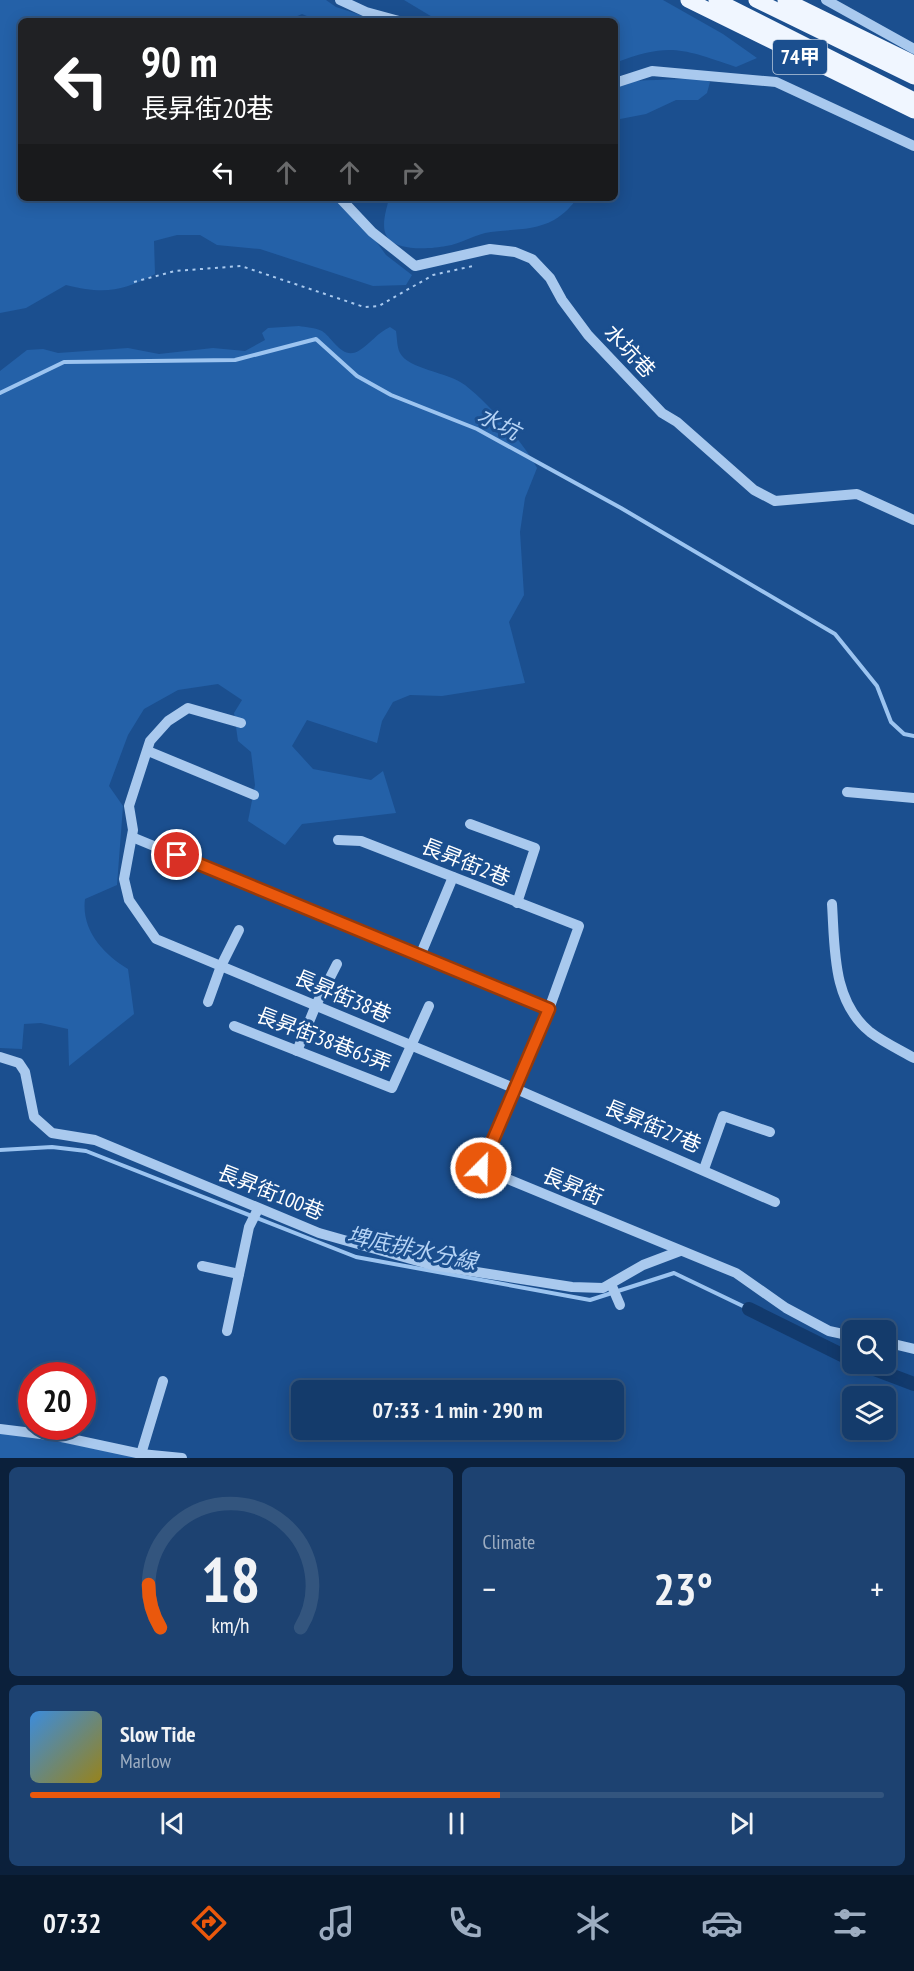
<!DOCTYPE html>
<html lang="en">
<head>
<meta charset="utf-8">
<style>
	body { margin:0; font-family:"PT Sans Narrow","Noto Sans TC",sans-serif; background:#1d4271; color:#f1f3f6; height:100vh; display:flex; flex-direction:column; font-size:22px; white-space:nowrap }
	* { box-sizing:border-box; margin:0 }
	p { font-size:20px; color:#9dadc1 }
	.icon { flex:none; width:33px; height:33px; fill:none; stroke:currentColor; stroke-width:2; stroke-linecap:round; stroke-linejoin:round }
	.map { position:relative; height:1458px; overflow:hidden }
	.details { display:flex; flex-direction:column; gap:9px; padding:9px; background:#0b203b; flex:1 }
	.details>* { flex:none }
	.banner { position:absolute; left:18px; top:18px; width:600px; height:183px; border-radius:9px; box-shadow:0 3px 15px #0003,0 0 0 2px #33557e; background:#202124; color:#fff; overflow:hidden }
	.controls { position:absolute; left:842px; top:1320px; display:grid; gap:12px }
	.controls a { display:grid; place-items:center; width:54px; height:54px; border-radius:9px; background:#143b6b; box-shadow:0 3px 15px #0003,0 0 0 2px #33557e; font-size:30px }
	.speed { position:absolute; left:18px; top:1362px; display:flex; gap:12px; font-size:30px; font-weight:700; text-align:center }
	.speed>* { display:grid; place-content:center; width:78px; height:78px; border-radius:50%; background:#143b6b; box-shadow:0 3px 15px #0003,0 0 0 2px #33557e; line-height:1 }
	.speed .limit { border:9px solid #d22; background:#fff; color:#111 }
	.pin { position:absolute; display:grid; place-items:center; width:51px; height:51px; color:#fff; margin:-26px; border:3px solid #fff; border-radius:50%; box-shadow:0 2px 6px #0007 }
	.me { position:absolute; width:66px; margin:-33px; rotate:23deg; stroke-linejoin:round; filter:drop-shadow(0 0 4px #0008) }
	.turn { display:flex; align-items:center; gap:21px; height:126px; padding:0 24px; font-size:27px }
	.turn .icon { width:78px; height:78px; stroke-width:2.5 }
	.turn b { display:block; font-size:42px; line-height:51px }
	.lanes { display:flex; align-items:center; height:57px; padding:0 24px; background:#0003; justify-content:center; gap:30px; direction:ltr }
	.lanes .off { opacity:.35 }
	.big { font-size:45px; font-weight:700; line-height:1.1 }
	.details .widget { flex:1; display:flex; flex-direction:column; justify-content:center; gap:9px; min-width:0; padding:0 21px; border-radius:9px; background:#1d4271 }
	.details .dial { align-items:center; gap:0 }
	.dial svg { height:156px; overflow:visible; fill:none; stroke:#33557e; stroke-width:7; stroke-linecap:round; text-anchor:middle }
	.dial text { fill:#f1f3f6; stroke:none }
	.song { display:flex; align-items:center; gap:18px }
	.cover { width:72px; height:72px; border-radius:9px; background:linear-gradient(135deg,hsl(210 70% 55%),hsl(50 70% 35%)) }
	.played { height:6px; border-radius:3px; background:linear-gradient(90deg,#ea580c 55%,#33557e 55%) }
	.keys { display:flex; justify-content:space-around; direction:ltr }
	.heat { display:flex; justify-content:space-between; align-items:center; font-size:33px; direction:ltr }
	.details .tiles { flex:1; display:grid; gap:9px; grid-template-columns:1fr 1fr }
	.widget:last-child { grid-column:span 2 }
	.trip { position:absolute; left:291px; top:1380px; width:333px; height:60px; border-radius:9px; background:#143b6b; box-shadow:0 3px 15px #0003,0 0 0 2px #33557e; font-weight:700; line-height:60px; text-align:center }
	.tab-bar { display:flex; height:96px; justify-content:space-around; align-items:center; background:#08182b; color:#9dadc1 }
	.tab-bar .icon { width:42px; height:42px }
	.tab-bar .current { color:#ea580c }
	.tab-bar b { font-size:27px; color:#f1f3f6 }
	.map>svg:first-child { display:block }
	.green { fill:#2461a8 }
	.lines { fill:none; stroke-linecap:round; stroke-linejoin:round }
	.stream { stroke:#9cc4f0; stroke-width:4 }
	.canal { stroke:#123a6d; stroke-width:14 }
	.path { stroke:#a9c9ee; stroke-width:2; stroke-dasharray:3 4.5; stroke-linecap:butt }
	.minor { stroke:#a9c9ee; stroke-width:10 }
	.major { stroke:#f0f6ff; stroke-width:15 }
	.route-casing { stroke:#983908; stroke-width:15 }
	.route { stroke:#ea580c; stroke-width:10 }
	.labels { text-anchor:middle; dominant-baseline:central; stroke-width:6; stroke-linejoin:round; paint-order:stroke }
	.shield { fill:#1b4f8f; stroke:#bbcadd; stroke-width:1.5 }
	.shield-label { font-size:20px; font-weight:bold; fill:#fff }
	.street-label { font-size:21px; fill:#fff; stroke:#1b4f8f }
	.water-label { font-size:22px; font-style:italic; fill:#b5d3f5; stroke:#1b4f8f }
</style>
</head>
<body>
<div class="map">
<svg width="914" height="1458" viewBox="0 0 914 1458">
	<rect width="100%" height="100%" fill="#1b4f8f"/>
	<g class="green">
		<path d="M 0,0 L 326,0 L 336,7 L 379,21 L 319,21 L 302,14 L 286,21 L 21,21 L 21,198 L 335,198 L 359,218 L 386,255 L 412,275 L 406,285 L 373,286 L 260,249 L 217,245 L 200,235 L 177,235 L 154,241 L 155,274 C 122,292 103,294 66,285 L 26,308 L 0,313 Z"/>
		<path d="M 404,0 L 663,0 L 723,34 L 757,58 L 736,67 C 682,49 670,42 615,63 L 615,21 L 439,21 Z"/>
		<path d="M 699,77 L 710,82 L 707,93 L 698,100 L 676,100 L 646,114 L 615,120 L 615,85 C 642,77 671,82 699,77 Z"/>
		<path d="M 389,198 L 577,198 C 571,207 564,214 554,220 C 534,231 512,229 491,232 C 475,234 461,244 446,246 C 431,249 394,252 386,235 C 381,224 387,208 389,198 Z"/>
		<path d="M 299,326 C 305,327 316,328 322,331 C 333,338 343,362 360,350 C 371,343 377,333 390,327 L 396,331 C 397,337 397,348 400,353 C 408,369 448,372 465,385 C 488,403 524,443 537,468 L 525,498 L 520,532 L 524,595 L 509,622 L 525,683 L 442,696 L 410,695 L 393,702 L 382,721 L 377,743 L 307,720 L 292,746 L 313,769 L 371,780 L 383,771 L 396,813 L 302,824 L 285,845 L 248,821 L 255,785 L 251,752 L 238,741 L 234,713 L 242,700 L 218,684 L 178,690 L 144,709 L 128,735 L 109,786 L 123,806 L 117,885 L 85,899 C 81,930 103,954 128,969 L 134,1014 L 69,1066 L 68,1029 L 41,1023 L 24,1024 L 22,1049 L 0,1048 L 0,371 L 27,350 L 43,349 L 58,353 L 128,348 L 159,354 L 213,348 L 245,351 L 265,340 L 262,333 L 268,328 Z"/>
		<path d="M 0,1429 L 139,1458 L 0,1458 Z"/>
	</g>
	<g class="lines">
		<g class="stream">
			<path d="M 0,393 L 64,362 L 235,360 L 316,339 L 357,376 L 391,395 L 477,429 L 621,508 L 835,634 L 877,686 L 891,722 L 904,734 L 914,736"/>
			<path d="M 0,1150 L 52,1147 L 86,1151 L 356,1257 L 590,1300 L 674,1273 L 749,1309"/>
		</g>
		<g class="canal">
			<path d="M 749,1309 L 852,1360"/>
			<path d="M 861,1364 L 914,1384"/>
		</g>
		<path class="path" d="M 134,282 L 175,271 L 241,266 L 364,307 L 379,306 L 433,275 L 473,266"/>
		<g class="minor">
			<path d="M 340,0 L 366,12 L 399,21"/>
			<path d="M 826,0 L 914,49"/>
			<path d="M 615,83 L 652,71 L 776,82 L 914,146"/>
			<path d="M 340,198 L 372,232 L 415,266 L 490,249 L 515,252 L 532,259 L 550,278 L 562,300 L 588,335 L 662,413 L 677,422 L 754,490 L 775,501 L 857,494 L 914,520"/>
			<path d="M 241,723 L 188,708 L 168,721 L 150,741 L 129,806 L 133,830 L 124,879 L 129,900 L 156,939 L 516,1089 L 775,1202"/>
			<path d="M 148,751 L 254,795"/>
			<path d="M 847,792 L 914,798"/>
			<path d="M 470,824 L 535,848 L 517,903"/>
			<path d="M 132,837 L 549,1009"/>
			<path d="M 338,840 L 361,841 L 579,926 L 549,1009 L 481,1168 L 736,1273 L 786,1308 L 829,1331 L 852,1336"/>
			<path d="M 832,904 C 835,949 832,1001 870,1032 C 883,1042 900,1050 914,1058"/>
			<path d="M 420,956 L 453,877"/>
			<path d="M 208,1002 L 221,966 L 239,930"/>
			<path d="M 234,1026 L 392,1088 L 429,1006"/>
			<path d="M 297,1051 L 316,1005 L 337,964"/>
			<path d="M 0,1057 L 19,1063 L 25,1072 L 34,1117 L 52,1133 L 95,1140 L 319,1233 L 432,1265 L 572,1287 L 603,1288 L 643,1265 L 680,1251"/>
			<path d="M 704,1169 L 723,1116 L 770,1132"/>
			<path d="M 202,1266 L 239,1274"/>
			<path d="M 611,1284 L 620,1305"/>
			<path d="M 227,1331 L 249,1227 L 258,1209"/>
			<path d="M 885,1342 L 914,1349"/>
			<path d="M 0,1429 L 57,1436 L 141,1454 L 182,1458"/>
			<path d="M 141,1454 L 163,1381"/>
		</g>
		<g class="major">
			<path d="M 688,0 L 914,111"/>
			<path d="M 716,0 L 914,100"/>
			<path d="M 756,0 L 914,77"/>
			<path d="M 785,0 L 914,63"/>
		</g>
	</g>
	<g class="lines">
		<defs>
			<path id="route" d="M 177,855 L 549,1009 L 481,1168"/>
		</defs>
		<use href="#route" class="route-casing"/>
		<use href="#route" class="route"/>
	</g>
	<g class="labels">
		<rect class="shield" x="773" y="40" width="54" height="34" rx="4.5"/>
		<g class="shield-label">
			<text x="800" y="57">74甲</text>
		</g>
		<g class="street-label">
			<text transform="translate(630 351) rotate(47)">水坑巷</text>
			<text transform="translate(466 862) rotate(22)">長昇街2巷</text>
			<text transform="translate(343 996) rotate(23)">長昇街38巷</text>
			<text transform="translate(324 1039) rotate(21)">長昇街38巷65弄</text>
			<text transform="translate(653 1126) rotate(23)">長昇街27巷</text>
			<text transform="translate(573 1186) rotate(23)">長昇街</text>
			<text transform="translate(271 1192) rotate(22)">長昇街100巷</text>
		</g>
		<g class="water-label">
			<text transform="translate(499 423) rotate(27)">水坑</text>
			<text transform="translate(412 1248) rotate(12)">埤底排水分線</text>
		</g>
	</g>
</svg>
<div class="controls">
<a><svg class="icon" aria-label="search" viewBox="0 0 24 24"><circle cx="10" cy="10" r="6"/><path d="M15 15l6 6"/></svg></a>
<a><svg class="icon" aria-label="layers" viewBox="0 0 24 24"><path d="M12 4l9 5-9 5-9-5zM3 14l9 5 9-5"/></svg></a>
</div>
<div class="speed"><div class="limit">20</div></div>
<div class="pin" style="left:177px;top:855px;background:#d93025"><svg class="icon" aria-label="arrive" viewBox="0 0 24 24"><path d="M6 21V4h12l-3 4 3 4H6"/></svg></div>
<svg class="me" style="left:481px;top:1168px" viewBox="-20 -20 40 40"><circle r="17" fill="#ea580c" stroke="#fff" stroke-width="3"/><path d="M0-11L8 9 0 5-8 9z" fill="#fff"/></svg>
<div class="trip">07:33 · 1 min · 290 m</div>
<div class="banner">
<div class="turn"><svg class="icon" aria-label="left" viewBox="0 0 24 24"><path d="M17 20v-9H6M10 6l-5 5 5 5"/></svg><div><b>90 m</b>長昇街20巷</div></div>
<div class="lanes"><svg class="icon" aria-label="left" viewBox="0 0 24 24"><path d="M17 20v-9H6M10 6l-5 5 5 5"/></svg><svg class="icon off" aria-label="ahead" viewBox="0 0 24 24"><path d="M12 20V5M6 11l6-6 6 6"/></svg><svg class="icon off" aria-label="ahead" viewBox="0 0 24 24"><path d="M12 20V5M6 11l6-6 6 6"/></svg><svg class="icon off" aria-label="right" viewBox="0 0 24 24"><path d="M7 20v-9h11M14 6l5 5-5 5"/></svg></div>
</div>
</div>
<section class="details">
<div class="tiles">
<div class="widget dial"><svg viewBox="0 0 100 80">
<path d="M14 69A42 42 0 1 1 86 69"/>
<path d="M14 69A42 42 0 0 1 8 47" stroke="#ea580c"/>
<text x="50" y="56" font-size="32" font-weight="700">18</text>
<text x="50" y="72" font-size="11">km/h</text>
</svg></div>
<div class="widget"><p>Climate</p>
<div class="heat"><a>−</a><b class="big">23°</b><a>+</a></div>
</div>
<div class="widget">
<div class="song"><i class="cover"></i><div><b>Slow Tide</b><p>Marlow</p></div></div>
<div class="played"></div>
<div class="keys"><svg class="icon" aria-label="previous" viewBox="0 0 24 24"><path d="M18 5L8 12l10 7zM5 5v14"/></svg><svg class="icon" aria-label="pause" viewBox="0 0 24 24"><path d="M8 5v14M16 5v14"/></svg><svg class="icon" aria-label="next" viewBox="0 0 24 24"><path d="M6 5l10 7-10 7zM19 5v14"/></svg></div>
</div>
</div>
</section>
<nav class="tab-bar">
<b>07:32</b>
<svg class="icon current" aria-label="directions" viewBox="0 0 24 24"><path d="M12 3l9 9-9 9-9-9zM9 14v-3h6M13 9l2 2-2 2"/></svg>
<svg class="icon" aria-label="music" viewBox="0 0 24 24"><path d="M9 18V5l10-2v13"/><circle cx="6" cy="18" r="3"/><circle cx="16" cy="16" r="3"/></svg>
<svg class="icon" aria-label="phone" viewBox="0 0 24 24"><path d="M5 4h4l2 5-3 2q2 4 5 5l2-3 5 2v4C11 20 4 13 5 4z"/></svg>
<svg class="icon" aria-label="climate" viewBox="0 0 24 24"><path d="M12 3v18M4 7l16 10M4 17L20 7"/></svg>
<svg class="icon" aria-label="car" viewBox="0 0 24 24"><path d="M5 17H2v-5l4-1 3-4h7l3 4 3 1v5h-3M9 17h6M6 11h13"/><circle cx="7" cy="17" r="2"/><circle cx="17" cy="17" r="2"/></svg>
<svg class="icon" aria-label="filters" viewBox="0 0 24 24"><path d="M4 7h16M4 17h16"/><circle cx="9" cy="7" r="2"/><circle cx="15" cy="17" r="2"/></svg>
</nav>
</body>
</html>
